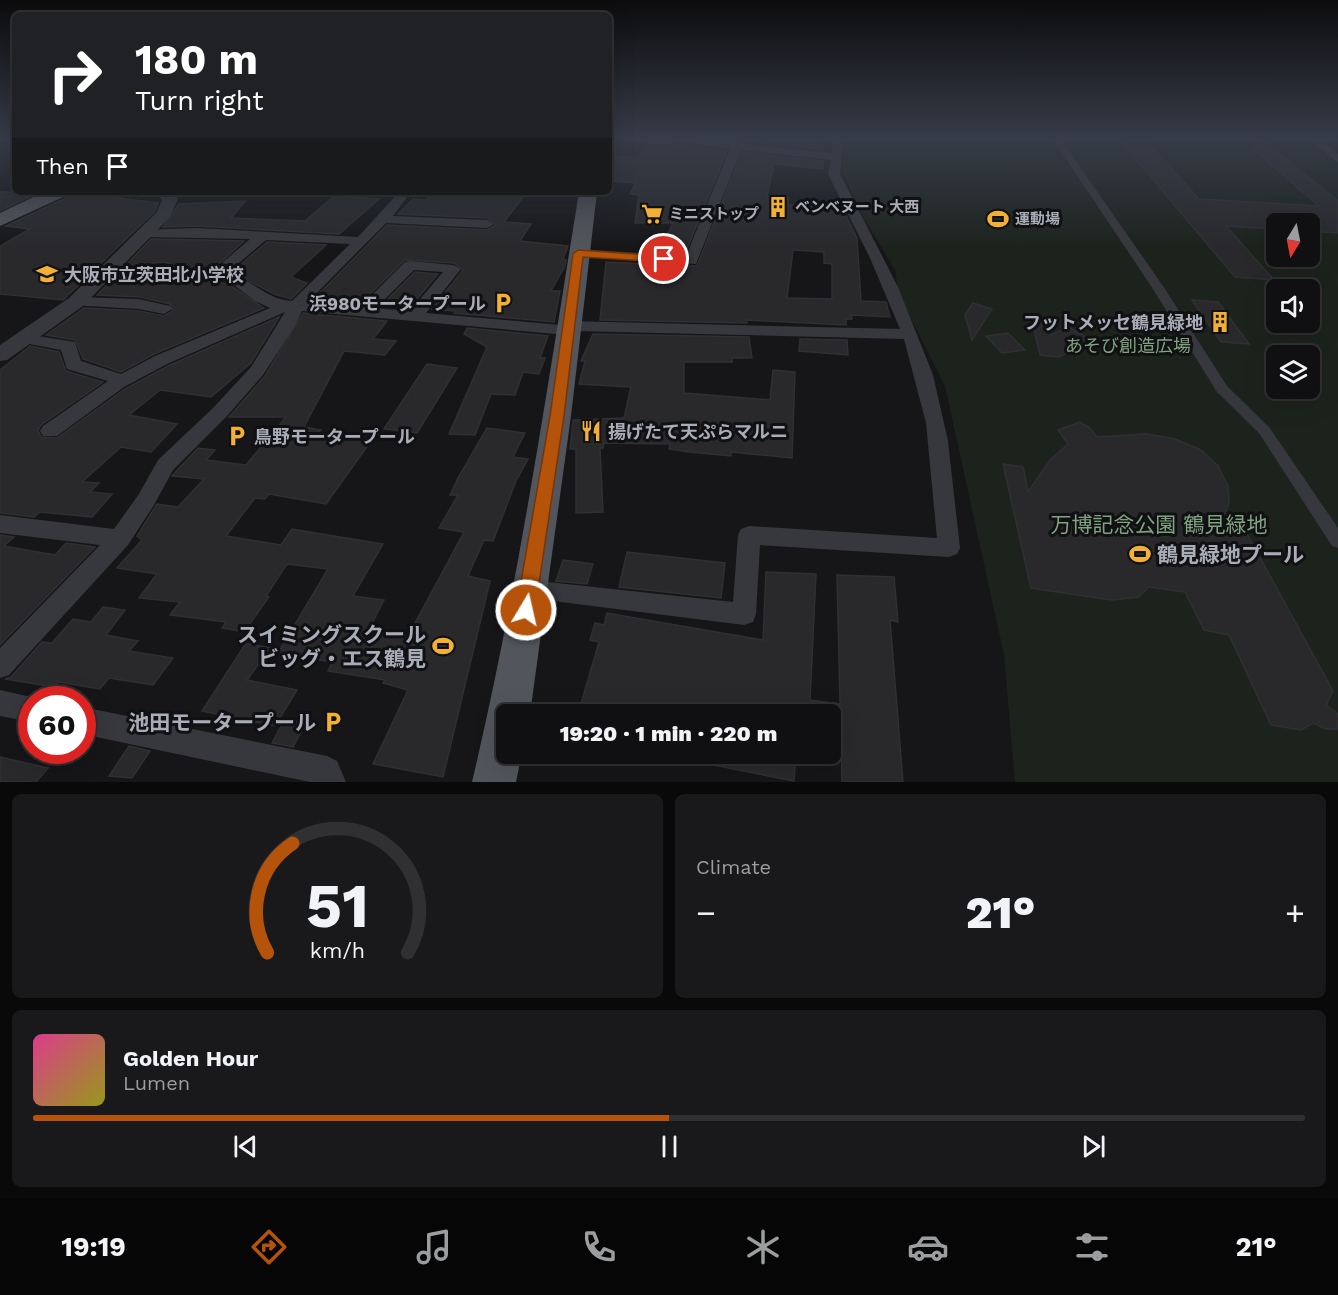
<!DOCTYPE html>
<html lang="en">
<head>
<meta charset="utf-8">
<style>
	body { margin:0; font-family:"Work Sans","Noto Sans JP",sans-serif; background:#19191b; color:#f1f3f6; height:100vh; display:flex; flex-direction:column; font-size:22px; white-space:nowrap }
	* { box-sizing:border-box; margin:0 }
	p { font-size:20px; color:#9c9d9f }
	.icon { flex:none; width:33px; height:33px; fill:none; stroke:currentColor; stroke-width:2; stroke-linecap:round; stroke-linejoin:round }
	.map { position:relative; height:782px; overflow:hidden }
	.drawer { display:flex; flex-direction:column; gap:12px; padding:12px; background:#09090a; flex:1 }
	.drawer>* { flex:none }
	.guide { position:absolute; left:12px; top:12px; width:600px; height:183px; border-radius:9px; box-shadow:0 6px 24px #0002,0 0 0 2px #303032; background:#202124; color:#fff; overflow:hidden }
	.needle { width:39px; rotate:190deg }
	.controls { position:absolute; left:1266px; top:213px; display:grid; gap:12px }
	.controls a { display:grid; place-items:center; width:54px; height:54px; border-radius:9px; background:#101012; box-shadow:0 6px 24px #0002,0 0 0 2px #303032; font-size:30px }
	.speed { position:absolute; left:18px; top:686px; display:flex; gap:12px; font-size:30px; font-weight:700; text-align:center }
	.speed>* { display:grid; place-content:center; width:78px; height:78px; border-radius:50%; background:#101012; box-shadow:0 6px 24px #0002,0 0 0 2px #303032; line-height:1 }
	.speed .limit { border:9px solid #d22; background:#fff; color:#111 }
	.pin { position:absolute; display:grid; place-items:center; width:51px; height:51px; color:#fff; margin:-26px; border:3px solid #fff; border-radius:50%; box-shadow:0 2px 6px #0007 }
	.me { position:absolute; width:66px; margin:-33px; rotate:9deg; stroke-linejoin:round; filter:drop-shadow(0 0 4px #0008) }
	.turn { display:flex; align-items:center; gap:21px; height:126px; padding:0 24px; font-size:27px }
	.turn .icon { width:78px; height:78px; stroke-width:2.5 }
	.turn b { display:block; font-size:42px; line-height:51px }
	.then { display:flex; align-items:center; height:57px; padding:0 24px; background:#0003; gap:12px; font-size:22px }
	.big { font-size:45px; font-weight:800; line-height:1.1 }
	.drawer .tile { flex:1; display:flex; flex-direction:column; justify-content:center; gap:9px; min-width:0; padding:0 21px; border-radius:9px; background:#19191b }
	.drawer .dial { align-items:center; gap:0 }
	.dial svg { height:156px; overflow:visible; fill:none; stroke:#303032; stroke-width:7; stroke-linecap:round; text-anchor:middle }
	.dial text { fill:#f1f3f6; stroke:none }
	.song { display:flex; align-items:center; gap:18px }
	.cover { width:72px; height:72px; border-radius:9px; background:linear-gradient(135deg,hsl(330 70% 55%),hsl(60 70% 35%)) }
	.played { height:6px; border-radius:3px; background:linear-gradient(90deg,#b45309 50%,#303032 50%) }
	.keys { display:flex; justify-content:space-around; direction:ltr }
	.heat { display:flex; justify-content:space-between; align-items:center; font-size:33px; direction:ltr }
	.drawer .tiles { flex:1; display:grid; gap:12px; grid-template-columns:1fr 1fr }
	.tile:last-child { grid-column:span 2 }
	.trip { position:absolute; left:496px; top:704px; width:345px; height:60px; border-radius:9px; background:#101012; box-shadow:0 6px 24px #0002,0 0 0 2px #303032; font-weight:800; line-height:60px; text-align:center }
	.menu { display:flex; height:96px; justify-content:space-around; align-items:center; background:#060607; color:#9c9d9f }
	.menu .icon { width:42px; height:42px }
	.menu .on { color:#b45309 }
	.menu b { font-size:27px; color:#f1f3f6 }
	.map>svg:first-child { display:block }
	.green { fill:#1c231d; fill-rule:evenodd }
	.building { fill:#29292c; stroke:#303034; stroke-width:1.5; fill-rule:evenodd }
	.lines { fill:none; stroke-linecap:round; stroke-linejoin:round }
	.pedestrian { fill:#37383d; fill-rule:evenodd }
	.minor { fill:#37383d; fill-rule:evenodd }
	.tertiary { fill:#37383d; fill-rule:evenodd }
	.primary { fill:#53555c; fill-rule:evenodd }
	.route { fill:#b45309; stroke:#753606; stroke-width:1.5 }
	.labels { text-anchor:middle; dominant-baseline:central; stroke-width:6; stroke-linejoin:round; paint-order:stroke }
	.far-poi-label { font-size:15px; font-weight:bold; fill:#a8adb8; stroke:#111113; text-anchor:start }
	.poi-label { font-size:18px; font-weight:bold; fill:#a8adb8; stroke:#111113; text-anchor:start }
	.park-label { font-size:18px; fill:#7fa381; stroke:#111113 }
	.near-park-label { font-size:21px; fill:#7fa381; stroke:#111113 }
	.near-poi-label { font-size:21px; font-weight:bold; fill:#a8adb8; stroke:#111113; text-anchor:end }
</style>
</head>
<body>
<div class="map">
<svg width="1338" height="782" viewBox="0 0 1338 782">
	<rect width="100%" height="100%" fill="#161618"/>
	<path class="green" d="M 842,138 L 1306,138 L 1338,165 L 1338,782 L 1015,782 L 1004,655 L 945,386 L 899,295 L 895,270 L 862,215 L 842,171 ZM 1276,224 L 1310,224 L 1310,256 L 1276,256 ZM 1276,290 L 1310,290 L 1310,322 L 1276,322 ZM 1276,356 L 1310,356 L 1310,388 L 1276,388 Z"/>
	<g class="building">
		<path d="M 718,138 L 822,138 L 823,150 Z"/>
		<path d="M 1118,138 L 1144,138 L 1199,199 L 1319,206 L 1254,150 L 1262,140 L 1338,201 L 1338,233 L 1310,231 L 1310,224 L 1276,224 L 1276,229 L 1226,226 L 1274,280 L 1235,277 Z"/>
		<path d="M 650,140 L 727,151 L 685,254 L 658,252 L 673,223 L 635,223 L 639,195 L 630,194 L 636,183 L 609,181 L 613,156 L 637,158 Z"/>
		<path d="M 742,152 L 823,161 L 823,169 L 774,164 L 767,196 L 788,197 L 788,205 L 843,210 L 857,238 L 861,301 L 886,302 L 890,317 L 851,315 L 852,319 L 846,319 L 846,325 L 746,320 L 747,323 L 600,320 L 606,262 L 697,266 ZM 793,250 L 824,252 L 824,263 L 832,264 L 832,299 L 787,298 Z"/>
		<path d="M 0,192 L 39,192 L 0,211 Z"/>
		<path d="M 70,192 L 129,192 L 118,198 L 158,203 L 155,211 L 63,300 L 0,294 L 0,246 L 30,229 L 6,226 L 66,198 Z"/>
		<path d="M 437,192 L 527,192 L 504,222 L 531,224 L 520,241 L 568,246 L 563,259 L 566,260 L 565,266 L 551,291 L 560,291 L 554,322 L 454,313 L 455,311 L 432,309 L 463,270 L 454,263 L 405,260 L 359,305 L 313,300 L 387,225 L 487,230 L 496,225 L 487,218 L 398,214 L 413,199 L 425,200 Z"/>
		<path d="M 334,196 L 379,199 L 339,234 L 197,226 L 163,227 L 179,204 L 245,201 L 231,218 L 305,221 Z"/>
		<path d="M 151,239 L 244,241 L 206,276 L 209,280 L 230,285 L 264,308 L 154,354 L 121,372 L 83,359 L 75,340 L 46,335 L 84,308 L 139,311 L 164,316 L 173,311 L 170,304 L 140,297 L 97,295 L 113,279 L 173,272 L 175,267 L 166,262 L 126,265 Z"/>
		<path d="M 267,242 L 326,245 L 291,277 L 307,283 L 291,299 L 274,294 L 232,272 Z"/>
		<path d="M 415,272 L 438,274 L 410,307 L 381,306 Z"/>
		<path d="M 1192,300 L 1218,302 L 1249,344 L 1221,342 Z"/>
		<path d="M 973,303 L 992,309 L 972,340 L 965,315 Z"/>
		<path d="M 303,313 L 387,321 L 373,339 L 396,341 L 385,355 L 344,351 L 304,427 L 321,430 L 317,434 L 371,441 L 326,504 L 269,494 L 265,499 L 255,498 L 226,536 L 281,545 L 292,529 L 383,544 L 353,596 L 384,600 L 368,631 L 408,636 L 464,532 L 439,528 L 458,495 L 450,495 L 458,478 L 487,428 L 525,433 L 513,457 L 528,459 L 516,481 L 493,541 L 484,540 L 468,576 L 490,581 L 443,777 L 373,764 L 408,690 L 383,683 L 385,680 L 328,671 L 332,662 L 278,653 L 328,569 L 287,564 L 266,596 L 269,597 L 244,632 L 222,628 L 226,622 L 170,615 L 180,602 L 139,598 L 157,574 L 117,568 L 142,540 L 137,536 L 157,504 L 178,507 L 204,479 L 172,476 L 198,448 L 215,450 L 206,460 L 246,465 L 286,417 L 229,417 L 265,376 Z"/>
		<path d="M 279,317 L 251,363 L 211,397 L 160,390 L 129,415 L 177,424 L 151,452 L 121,447 L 82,482 L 99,483 L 90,492 L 112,494 L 92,517 L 40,512 L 34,517 L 0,513 L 0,370 L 30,346 L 59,352 L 66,371 L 103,382 L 41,425 L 38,430 L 41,437 L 57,438 L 125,389 L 168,366 Z"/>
		<path d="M 1031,317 L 1047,319 L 1051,335 L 1068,327 L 1092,340 L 1059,357 L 1040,355 Z"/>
		<path d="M 467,328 L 548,336 L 540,358 L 545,358 L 539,374 L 523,372 L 515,395 L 491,394 L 475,435 L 449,434 L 487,347 L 464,334 Z"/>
		<path d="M 1008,333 L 1025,350 L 1002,353 L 986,336 Z"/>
		<path d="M 593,334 L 749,337 L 752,358 L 732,358 L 732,362 L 684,362 L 684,393 L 770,400 L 773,370 L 795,372 L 792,458 L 731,452 L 731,456 L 689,452 L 669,449 L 670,444 L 604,443 L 603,448 L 600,448 L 603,512 L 576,513 L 576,449 L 570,449 L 573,420 L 624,418 L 631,387 L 579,384 L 585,361 L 581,361 Z"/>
		<path d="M 800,339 L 847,340 L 848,355 L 799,351 Z"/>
		<path d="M 427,364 L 457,368 L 417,433 L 384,429 Z"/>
		<path d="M 1080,422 L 1090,428 L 1097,437 L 1147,434 L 1175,439 L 1201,450 L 1218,466 L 1228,486 L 1229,503 L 1223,518 L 1240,521 L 1333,691 L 1326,705 L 1338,714 L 1338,729 L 1326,729 L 1313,723 L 1301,730 L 1271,725 L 1229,635 L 1204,630 L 1185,592 L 1149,587 L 1138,597 L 1112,600 L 1031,588 L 1003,464 L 1023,467 L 1028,492 L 1051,459 L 1068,444 L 1058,430 Z"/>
		<path d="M 0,535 L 14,537 L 4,546 L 55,555 L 66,543 L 95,547 L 0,645 Z"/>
		<path d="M 627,552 L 725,563 L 721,598 L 619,587 Z"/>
		<path d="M 563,560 L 593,564 L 587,584 L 556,581 Z"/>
		<path d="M 766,572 L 816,574 L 810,700 L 840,704 L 837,575 L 894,577 L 898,622 L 890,620 L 903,782 L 842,782 L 841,726 L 831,724 L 831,714 L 578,714 L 599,642 L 590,640 L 595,623 L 604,625 L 607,613 L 763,640 Z"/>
		<path d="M 103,607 L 125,610 L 106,635 L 138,641 L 129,651 L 173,658 L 153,685 L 109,678 L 100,689 L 58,682 L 54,687 L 5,679 L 11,677 L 42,642 L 52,643 L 73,619 L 91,622 Z"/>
		<path d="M 246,643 L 270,648 L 247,680 L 297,690 L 275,726 L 202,711 Z"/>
		<path d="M 285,719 L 306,723 L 293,747 L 272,743 Z"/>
		<path d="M 129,746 L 150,751 L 132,778 L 109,776 Z"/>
		<path d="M 689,753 L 796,753 L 794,781 L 688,760 Z"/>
		<path d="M 0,757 L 48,768 L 36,782 L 0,782 Z"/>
	</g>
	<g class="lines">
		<path class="pedestrian" d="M 1052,138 L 1060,138 L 1165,289 L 1227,386 L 1269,427 L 1338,528 L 1338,548 L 1332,546 L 1259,433 L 1217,392 L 1153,289 Z"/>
		<g class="minor">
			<path d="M 654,138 L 693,138 L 832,153 L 833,138 L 843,138 L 840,174 L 898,287 L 933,375 L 948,441 L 960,548 L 957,554 L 949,557 L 760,545 L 756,614 L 753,622 L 744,625 L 521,597 L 517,590 L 521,583 L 529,580 L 733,602 L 738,535 L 741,529 L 749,526 L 937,538 L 926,423 L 904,339 L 574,331 L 567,335 L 302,311 L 295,326 L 263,375 L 227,416 L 173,470 L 154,505 L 128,545 L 9,675 L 0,678 L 0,648 L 100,545 L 0,533 L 0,515 L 114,529 L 139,494 L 158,460 L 213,408 L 251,367 L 285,312 L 167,364 L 124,387 L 57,436 L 43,436 L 40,431 L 43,426 L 108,381 L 67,369 L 61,350 L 19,342 L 17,339 L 19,336 L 25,334 L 75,342 L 81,361 L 121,374 L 155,356 L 270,308 L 255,301 L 231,283 L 210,278 L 208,275 L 250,239 L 145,237 L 140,236 L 140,230 L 197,228 L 358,237 L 399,192 L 411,192 L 393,216 L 487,220 L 494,224 L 487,228 L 386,223 L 308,302 L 360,307 L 405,262 L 410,261 L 454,265 L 461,269 L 426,313 L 561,325 L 568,321 L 900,329 L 870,258 L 828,174 L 831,160 L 741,150 L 696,264 L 573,256 L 573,250 L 578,249 L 686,256 L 730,149 ZM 266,240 L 350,244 L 292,301 C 263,299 253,278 227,273 ZM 414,270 L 443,272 L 410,311 L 376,308 Z"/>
			<path d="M 1307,138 L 1319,138 L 1338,154 L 1338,163 Z"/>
			<path d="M 166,264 L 171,265 L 173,268 L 171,271 L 106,277 L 99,273 L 106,269 Z"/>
			<path d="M 76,297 L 139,299 L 170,306 L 172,309 L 164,314 L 139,309 L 71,305 L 68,302 L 71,299 Z"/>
			<path d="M 0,690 L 40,699 L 32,699 L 32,722 L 0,716 Z"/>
			<path d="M 82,707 L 327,756 L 337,761 L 346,782 L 310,782 L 82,734 Z"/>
		</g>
		<path class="tertiary" d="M 155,192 L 172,192 L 178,199 L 170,217 L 83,306 L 7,360 L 0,361 L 0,345 L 69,298 L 157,212 L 162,200 Z"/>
		<g class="primary">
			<path d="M 44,192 L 68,192 L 65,196 L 0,226 L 0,213 Z"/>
			<path d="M 579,192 L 597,192 L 571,416 L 530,714 L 507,714 L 507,753 L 522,753 L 516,782 L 472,782 C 518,588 547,389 579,192 Z"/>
		</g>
	</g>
	<linearGradient id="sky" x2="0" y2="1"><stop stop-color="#0c0c0d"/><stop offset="0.56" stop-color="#363c48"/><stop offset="1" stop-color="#363c48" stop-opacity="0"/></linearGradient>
	<rect width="1338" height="248" fill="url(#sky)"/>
	<path class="route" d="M 578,250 L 664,256 L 669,259 L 664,262 L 583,257 L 564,416 L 535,610 L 532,616 L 526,618 L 519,616 L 516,610 L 550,416 L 573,254 Z"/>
	<defs>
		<symbol id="building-bare" viewBox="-9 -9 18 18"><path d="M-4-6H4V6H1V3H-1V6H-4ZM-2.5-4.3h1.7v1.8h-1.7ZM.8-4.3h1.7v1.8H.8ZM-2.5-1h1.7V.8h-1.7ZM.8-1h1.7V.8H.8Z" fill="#f2b134" stroke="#111113" stroke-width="2.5" paint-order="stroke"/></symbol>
		<symbol id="supermarket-bare" viewBox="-9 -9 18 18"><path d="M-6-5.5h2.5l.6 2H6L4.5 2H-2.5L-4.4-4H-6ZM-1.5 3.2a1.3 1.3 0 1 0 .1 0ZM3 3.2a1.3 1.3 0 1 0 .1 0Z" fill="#f2b134" stroke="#111113" stroke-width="2.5" paint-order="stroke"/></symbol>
		<symbol id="stadium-bare" viewBox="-9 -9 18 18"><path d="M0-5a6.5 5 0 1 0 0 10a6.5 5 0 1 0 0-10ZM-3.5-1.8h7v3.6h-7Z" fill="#f2b134" stroke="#111113" stroke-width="2.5" paint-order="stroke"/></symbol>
		<symbol id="school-bare" viewBox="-9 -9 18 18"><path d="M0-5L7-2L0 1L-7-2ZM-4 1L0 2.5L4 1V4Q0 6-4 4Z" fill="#f2b134" stroke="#111113" stroke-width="2.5" paint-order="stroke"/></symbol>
		<symbol id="parking-bare" viewBox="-9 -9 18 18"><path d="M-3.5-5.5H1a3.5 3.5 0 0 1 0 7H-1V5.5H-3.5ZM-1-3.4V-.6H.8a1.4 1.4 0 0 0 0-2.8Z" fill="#f2b134" stroke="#111113" stroke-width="2.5" paint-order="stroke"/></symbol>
		<symbol id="restaurant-bare" viewBox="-9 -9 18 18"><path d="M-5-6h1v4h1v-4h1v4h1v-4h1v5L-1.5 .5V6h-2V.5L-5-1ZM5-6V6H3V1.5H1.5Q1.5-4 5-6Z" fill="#f2b134" stroke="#111113" stroke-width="2.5" paint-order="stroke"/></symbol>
	</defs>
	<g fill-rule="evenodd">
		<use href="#building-bare" x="763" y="192" width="30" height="30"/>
		<use href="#supermarket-bare" x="637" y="199" width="30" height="30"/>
		<use href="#stadium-bare" x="983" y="204" width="30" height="30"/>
		<use href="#school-bare" x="32" y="259" width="30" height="30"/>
		<use href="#parking-bare" x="488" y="288" width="30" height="30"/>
		<use href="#building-bare" x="1205" y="307" width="30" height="30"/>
		<use href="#restaurant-bare" x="576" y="416" width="30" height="30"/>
		<use href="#parking-bare" x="222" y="421" width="30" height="30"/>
		<use href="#stadium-bare" x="1125" y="539" width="30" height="30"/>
		<use href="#stadium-bare" x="428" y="631" width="30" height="30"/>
		<use href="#parking-bare" x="318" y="707" width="30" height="30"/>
	</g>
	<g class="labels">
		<g class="far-poi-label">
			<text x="795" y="207">ベンベヌート 大西</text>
			<text x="669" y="214">ミニストップ</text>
			<text x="1015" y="219">運動場</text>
		</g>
		<g class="poi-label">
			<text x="64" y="274">大阪市立茨田北小学校</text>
			<text x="486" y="303" text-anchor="end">浜980モータープール</text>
			<text x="1203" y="322" text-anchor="end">フットメッセ鶴見緑地</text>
			<text x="608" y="431">揚げたて天ぷらマルニ</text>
			<text x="254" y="436">鳥野モータープール</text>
		</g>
		<g class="park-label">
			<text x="1128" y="345">あそび創造広場</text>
		</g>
		<g class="near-park-label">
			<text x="1159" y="524">万博記念公園 鶴見緑地</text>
		</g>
		<g class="near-poi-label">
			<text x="1157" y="554" text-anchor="start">鶴見緑地プール</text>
			<text x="426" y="634">スイミングスクール<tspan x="426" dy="24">ビッグ・エス鶴見</tspan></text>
			<text x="316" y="722">池田モータープール</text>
		</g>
	</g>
</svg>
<div class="controls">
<a><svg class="needle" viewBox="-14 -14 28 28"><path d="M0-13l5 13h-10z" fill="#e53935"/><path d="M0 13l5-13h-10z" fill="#9c9d9f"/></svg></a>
<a><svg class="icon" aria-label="sound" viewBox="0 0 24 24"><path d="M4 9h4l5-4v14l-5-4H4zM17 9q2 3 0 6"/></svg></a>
<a><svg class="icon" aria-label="layers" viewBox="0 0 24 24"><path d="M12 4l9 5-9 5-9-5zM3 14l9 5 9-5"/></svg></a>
</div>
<div class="speed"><div class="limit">60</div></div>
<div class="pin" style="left:664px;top:259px;background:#d93025"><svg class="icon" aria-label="arrive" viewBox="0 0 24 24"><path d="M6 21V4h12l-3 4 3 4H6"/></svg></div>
<svg class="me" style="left:526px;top:610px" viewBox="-20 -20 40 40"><circle r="17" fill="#b45309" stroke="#fff" stroke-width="3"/><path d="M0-11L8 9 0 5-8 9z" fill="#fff"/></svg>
<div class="trip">19:20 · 1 min · 220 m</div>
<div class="guide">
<div class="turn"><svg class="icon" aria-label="right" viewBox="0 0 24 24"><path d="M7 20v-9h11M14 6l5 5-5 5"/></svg><div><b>180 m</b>Turn right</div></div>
<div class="then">Then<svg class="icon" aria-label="arrive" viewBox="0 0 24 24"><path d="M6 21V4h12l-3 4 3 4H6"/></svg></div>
</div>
</div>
<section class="drawer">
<div class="tiles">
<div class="tile dial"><svg viewBox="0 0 100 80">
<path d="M14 69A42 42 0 1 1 86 69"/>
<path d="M14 69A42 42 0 0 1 27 13" stroke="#b45309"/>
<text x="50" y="56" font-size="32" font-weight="700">51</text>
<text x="50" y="72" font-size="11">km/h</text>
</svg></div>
<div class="tile"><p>Climate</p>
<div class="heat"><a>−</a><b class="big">21°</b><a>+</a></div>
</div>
<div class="tile">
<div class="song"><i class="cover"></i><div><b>Golden Hour</b><p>Lumen</p></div></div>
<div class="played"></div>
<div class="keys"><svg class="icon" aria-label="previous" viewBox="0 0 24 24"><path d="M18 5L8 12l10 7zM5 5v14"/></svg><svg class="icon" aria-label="pause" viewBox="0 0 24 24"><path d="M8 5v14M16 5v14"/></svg><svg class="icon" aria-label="next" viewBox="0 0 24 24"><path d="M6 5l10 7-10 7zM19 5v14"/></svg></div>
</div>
</div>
</section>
<nav class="menu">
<b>19:19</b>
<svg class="icon on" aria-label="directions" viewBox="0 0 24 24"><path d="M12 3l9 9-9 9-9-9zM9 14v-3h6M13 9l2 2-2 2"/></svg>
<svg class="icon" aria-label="music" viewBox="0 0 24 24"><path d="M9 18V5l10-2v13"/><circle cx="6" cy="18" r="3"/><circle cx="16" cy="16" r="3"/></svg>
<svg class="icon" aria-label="phone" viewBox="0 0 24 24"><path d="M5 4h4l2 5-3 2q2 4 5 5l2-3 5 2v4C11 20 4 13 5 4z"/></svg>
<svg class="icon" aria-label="climate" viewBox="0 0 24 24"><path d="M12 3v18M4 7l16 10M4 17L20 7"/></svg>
<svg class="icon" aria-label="car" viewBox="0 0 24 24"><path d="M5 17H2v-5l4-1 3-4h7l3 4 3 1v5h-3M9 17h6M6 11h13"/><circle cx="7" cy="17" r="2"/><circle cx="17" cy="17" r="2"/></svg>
<svg class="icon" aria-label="filters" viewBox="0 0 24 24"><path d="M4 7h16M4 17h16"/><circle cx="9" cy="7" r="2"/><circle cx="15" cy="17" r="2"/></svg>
<b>21°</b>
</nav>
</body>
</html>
